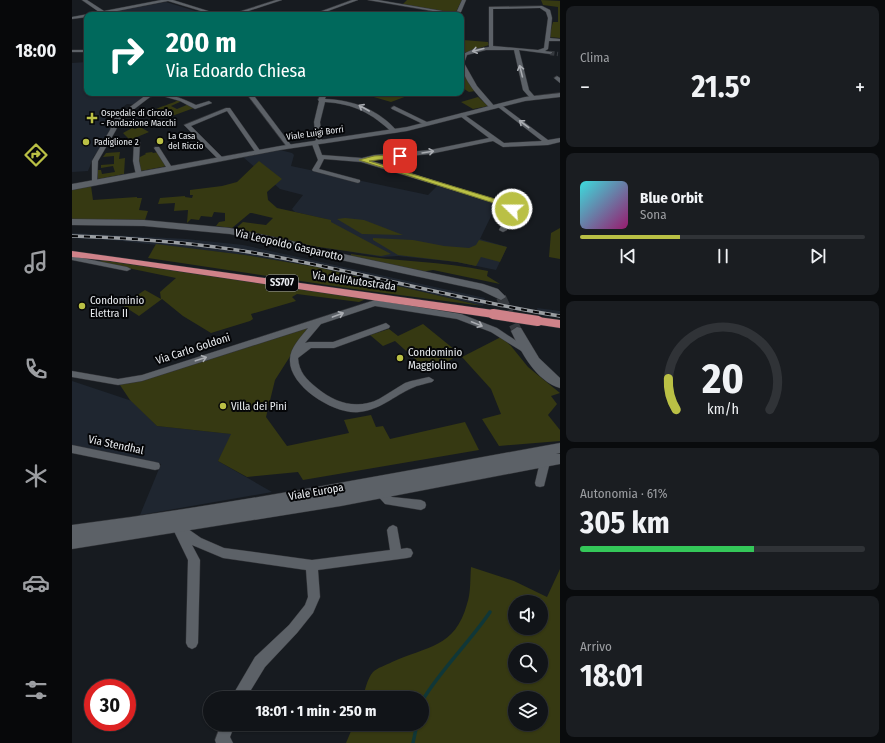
<!DOCTYPE html>
<html lang="it">
<head>
<meta charset="utf-8">
<style>
	body { margin:0; font-family:"Fira Sans Condensed",sans-serif; background:#1a1d21; color:#f1f3f6; height:100vh; display:flex; flex-direction:column; font-size:15px; white-space:nowrap }
	* { box-sizing:border-box; margin:0 }
	p { font-size:13px; color:#9c9ea2 }
	.icon { flex:none; width:22px; height:22px; fill:none; stroke:currentColor; stroke-width:2; stroke-linecap:round; stroke-linejoin:round }
	.map { position:relative; flex:1; overflow:hidden }
	.panel { display:flex; flex-direction:column; gap:6px; padding:6px; background:#090b0d; width:325px }
	.panel>* { flex:none }
	.top-card { position:absolute; left:12px; top:12px; width:380px; height:84px; border-radius:8px; box-shadow:0 1px 3px #0004,0 0 0 1px #303337; background:#00695c; color:#fff; overflow:hidden }
	.buttons { position:absolute; left:436px; top:595px; display:grid; gap:8px }
	.buttons a { display:grid; place-items:center; width:40px; height:40px; border-radius:50%; background:#111418; box-shadow:0 1px 3px #0004,0 0 0 1px #303337; font-size:20px }
	.speed { position:absolute; left:12px; top:679px; display:flex; gap:8px; font-size:20px; font-weight:700; text-align:center }
	.speed>* { display:grid; place-content:center; width:52px; height:52px; border-radius:50%; background:#111418; box-shadow:0 1px 3px #0004,0 0 0 1px #303337; line-height:1 }
	.speed .limit { border:6px solid #d22; background:#fff; color:#111 }
	.pin { position:absolute; display:grid; place-items:center; width:34px; height:34px; color:#fff; margin:-17px; border-radius:8px; box-shadow:0 2px 6px #0006 }
	.me { position:absolute; width:44px; margin:-22px; rotate:292deg; stroke-linejoin:round; filter:drop-shadow(0 0 3px #0008) }
	.turn { display:flex; align-items:center; gap:14px; height:84px; padding:0 16px; font-size:18px }
	.turn .icon { width:52px; height:52px; stroke-width:2.5 }
	.turn b { display:block; font-size:28px; line-height:34px }
	.big { font-size:30px; font-weight:700; line-height:1.1 }
	.panel .widget { flex:1; display:flex; flex-direction:column; justify-content:center; gap:6px; min-width:0; padding:0 14px; border-radius:8px; background:#1a1d21 }
	.panel .dial { align-items:center; gap:0 }
	.dial svg { height:104px; overflow:visible; fill:none; stroke:#303337; stroke-width:7; stroke-linecap:round; text-anchor:middle }
	.dial text { fill:#f1f3f6; stroke:none }
	.song { display:flex; align-items:center; gap:12px }
	.cover { width:48px; height:48px; border-radius:6px; background:linear-gradient(135deg,hsl(180 70% 55%),hsl(320 70% 35%)) }
	.played { height:4px; border-radius:2px; background:linear-gradient(90deg,#bac045 35%,#303337 35%) }
	.keys { display:flex; justify-content:space-around; direction:ltr }
	.heat { display:flex; justify-content:space-between; align-items:center; font-size:22px; direction:ltr }
	.charge { height:6px; border-radius:3px; background:linear-gradient(90deg,#34c759 61%,#303337 0) }
	.trip { position:absolute; left:131px; top:691px; width:226px; height:40px; border-radius:20px; background:#111418; box-shadow:0 1px 3px #0004,0 0 0 1px #303337; font-weight:700; line-height:40px; text-align:center }
	main { display:flex; flex:1; min-height:0 }
	.tab-bar { display:flex; flex-direction:column; width:72px; justify-content:space-around; align-items:center; background:#07080a; color:#9c9ea2 }
	.tab-bar .icon { width:28px; height:28px }
	.tab-bar .active { color:#bac045 }
	.tab-bar b { font-size:18px; color:#f1f3f6 }
	.map>svg:first-child { display:block }
	.built { fill:#1f2630 }
	.green { fill:#363912; fill-rule:evenodd }
	.lines { fill:none; stroke-linecap:round; stroke-linejoin:round }
	.stream { stroke:#103738; stroke-width:3.5 }
	.street-tunnel { stroke:#363a3f; stroke-width:4.5; stroke-dasharray:4.5 2.5; stroke-linecap:butt }
	.secondary-tunnel { stroke:#363a3f; stroke-width:10; stroke-dasharray:10 5; stroke-linecap:butt }
	.street-casing { stroke:#323438; stroke-width:1 }
	.secondary-casing { stroke:#323438; stroke-width:1 }
	.highway-casing { stroke:#323438; stroke-width:1 }
	.street { fill:#5c6167; fill-rule:evenodd }
	.secondary { fill:#5c6167; fill-rule:evenodd }
	.highway { fill:#cf8289; fill-rule:evenodd }
	.rail-casing { stroke:#9a9ea2; stroke-width:3.5 }
	.rail { stroke:#050608; stroke-width:2; stroke-dasharray:6; stroke-linecap:butt }
	.highway-bridge-casing { stroke:#323438; stroke-width:11; stroke-linecap:butt }
	.highway-bridge { stroke:#cf8289; stroke-width:10 }
	.oneway { stroke:#aaadb2 }
	.route { fill:#bac045; stroke:#797d2d }
	.poi-dot { fill:#bac045; stroke:#050608; stroke-width:1.5 }
	.labels { text-anchor:middle; dominant-baseline:central; stroke-width:4; stroke-linejoin:round; paint-order:stroke }
	.far-poi-label { font-size:9px; fill:#e9ecf0; stroke:#050608; text-anchor:start }
	.far-street-label { font-size:9px; fill:#e9ecf0; stroke:#050608 }
	.shield { fill:#050608; stroke:#a5a7aa; stroke-width:1 }
	.shield-label { font-size:10px; font-weight:bold; fill:#e9ecf0 }
	.street-label { font-size:11px; fill:#e9ecf0; stroke:#050608 }
	.poi-label { font-size:11px; fill:#e9ecf0; stroke:#050608; text-anchor:start }
</style>
</head>
<body>
<main>
<nav class="tab-bar">
<b>18:00</b>
<svg class="icon active" aria-label="directions" viewBox="0 0 24 24"><path d="M12 3l9 9-9 9-9-9zM9 14v-3h6M13 9l2 2-2 2"/></svg>
<svg class="icon" aria-label="music" viewBox="0 0 24 24"><path d="M9 18V5l10-2v13"/><circle cx="6" cy="18" r="3"/><circle cx="16" cy="16" r="3"/></svg>
<svg class="icon" aria-label="phone" viewBox="0 0 24 24"><path d="M5 4h4l2 5-3 2q2 4 5 5l2-3 5 2v4C11 20 4 13 5 4z"/></svg>
<svg class="icon" aria-label="climate" viewBox="0 0 24 24"><path d="M12 3v18M4 7l16 10M4 17L20 7"/></svg>
<svg class="icon" aria-label="car" viewBox="0 0 24 24"><path d="M5 17H2v-5l4-1 3-4h7l3 4 3 1v5h-3M9 17h6M6 11h13"/><circle cx="7" cy="17" r="2"/><circle cx="17" cy="17" r="2"/></svg>
<svg class="icon" aria-label="filters" viewBox="0 0 24 24"><path d="M4 7h16M4 17h16"/><circle cx="9" cy="7" r="2"/><circle cx="15" cy="17" r="2"/></svg>
</nav>
<div class="map">
<svg width="488" height="743" viewBox="0 0 488 743">
	<rect width="100%" height="100%" fill="#171b20"/>
	<g class="built">
		<path d="M 94,2 L 136,15 L 34,14 L 35,13 Z"/>
		<path d="M 15,62 L 15,93 L 84,93 L 67,105 L 55,104 L 38,116 L 42,121 L 33,144 L 22,156 L 16,171 L 0,172 L 0,63 Z"/>
		<path d="M 208,150 L 220,153 L 222,155 L 219,166 L 356,195 L 366,185 L 426,204 L 420,214 L 408,239 L 435,247 L 424,270 L 385,262 L 326,256 L 310,257 L 244,246 L 254,219 L 223,212 L 220,209 L 231,195 L 208,189 L 171,157 Z"/>
		<path d="M 0,233 L 114,239 L 171,245 L 413,298 L 411,306 L 244,267 L 173,255 L 41,240 L 0,238 Z"/>
		<path d="M 465,308 L 488,311 L 488,318 L 467,315 Z"/>
		<path d="M 0,381 L 60,401 L 85,426 L 160,434 L 146,461 L 200,492 L 68,515 L 89,464 L 0,445 Z"/>
	</g>
	<g class="green">
		<path d="M 335,0 L 390,0 L 383,14 L 330,5 Z"/>
		<path d="M 469,0 L 488,1 L 488,38 L 477,37 L 481,22 L 486,22 L 486,7 L 471,5 Z"/>
		<path d="M 391,40 L 416,42 L 417,45 L 396,52 L 390,52 Z"/>
		<path d="M 389,66 L 390,66 L 403,91 L 397,92 L 389,87 Z"/>
		<path d="M 288,93 L 343,93 L 319,102 Z"/>
		<path d="M 406,97 L 416,106 L 401,109 L 389,102 Z"/>
		<path d="M 106,100 L 110,101 L 99,106 L 105,109 L 117,104 L 122,108 L 100,116 L 95,113 L 88,115 L 81,111 C 90,105 98,105 106,100 Z"/>
		<path d="M 68,127 L 77,132 L 58,140 L 51,133 L 60,128 L 63,129 Z"/>
		<path d="M 48,152 L 47,159 L 53,158 L 52,174 L 26,179 L 26,170 L 29,170 L 30,174 L 43,172 L 41,166 L 29,168 L 29,165 L 42,164 L 42,156 L 31,157 L 34,153 Z"/>
		<path d="M 80,152 L 81,153 L 87,152 L 95,166 L 69,171 L 66,158 L 74,154 L 73,153 Z"/>
		<path d="M 187,161 L 210,179 L 195,192 L 196,200 L 205,208 L 259,220 L 259,222 L 319,254 L 309,256 L 233,245 L 163,229 L 171,222 L 194,225 L 201,218 L 180,213 L 178,213 L 160,228 L 144,226 L 147,222 L 153,221 L 153,213 L 142,212 L 140,217 L 129,216 L 127,220 L 119,219 L 115,223 L 116,210 L 102,211 L 103,203 L 86,204 L 88,198 L 113,196 L 113,197 L 120,198 L 121,195 L 118,195 L 118,190 L 150,186 L 165,182 Z"/>
		<path d="M 19,186 L 21,200 L 65,197 L 65,198 L 70,198 L 67,210 L 76,211 L 73,220 L 0,221 L 0,190 Z"/>
		<path d="M 273,218 L 292,220 L 331,235 L 290,234 L 265,219 Z"/>
		<path d="M 488,228 L 488,259 L 477,257 L 479,233 Z"/>
		<path d="M 301,238 L 341,240 L 372,246 L 397,248 L 404,245 L 407,240 L 435,247 L 428,262 L 409,257 L 404,266 L 385,262 L 326,255 L 301,240 Z"/>
		<path d="M 84,244 L 173,255 L 244,267 L 411,306 L 282,289 L 76,258 Z"/>
		<path d="M 279,254 C 325,262 370,261 416,271 L 415,276 L 428,284 L 361,270 L 349,272 L 279,257 Z"/>
		<path d="M 29,260 L 294,299 L 287,302 L 225,294 L 220,297 L 224,301 L 179,314 L 181,319 L 178,321 L 139,333 L 111,316 L 90,299 L 67,316 L 50,305 L 73,290 L 89,299 L 88,292 L 104,278 L 27,262 Z"/>
		<path d="M 351,324 L 388,354 L 375,362 L 351,366 L 323,341 L 311,346 L 298,335 L 317,329 L 326,336 Z"/>
		<path d="M 238,325 L 203,380 L 194,417 L 215,446 L 277,433 L 272,420 L 299,415 L 304,427 L 311,426 L 318,439 L 393,422 L 407,450 L 231,480 L 226,472 L 175,477 L 146,461 L 159,434 L 85,426 L 58,400 L 46,382 Z"/>
		<path d="M 429,337 L 439,346 L 456,367 L 488,393 L 479,396 L 485,404 L 476,415 L 488,430 L 488,441 L 427,446 L 410,419 L 429,414 L 419,389 L 390,357 Z"/>
		<path d="M 399,567 L 442,581 L 475,597 L 488,569 L 488,743 L 274,743 L 282,724 L 350,724 L 350,698 L 291,698 C 293,690 295,679 301,672 C 305,668 314,665 320,662 C 355,646 383,648 395,604 C 399,593 398,579 399,567 ZM 443,602 L 469,602 L 469,628 L 443,628 ZM 443,650 L 469,650 L 469,676 L 443,676 ZM 443,698 L 469,698 L 469,724 L 443,724 Z"/>
	</g>
	<g class="lines">
		<g class="stream">
			<path d="M 350,701 C 369,669 397,643 418,612"/>
			<path d="M 341,743 L 345,724"/>
		</g>
		<path class="street-tunnel" d="M 478,53 L 486,54"/>
		<path class="secondary-tunnel" d="M 429,297 L 445,331"/>
		<defs>
			<g id="street">
				<path d="M 10,0 L 15,0 L 32,11 L 89,0 L 101,0 L 149,15 L 142,15 L 96,1 L 35,13 L 34,15 L 15,15 L 15,17 L 0,19 L 0,17 L 27,12 Z"/>
				<path d="M 204,0 L 210,0 L 164,15 L 157,15 Z"/>
				<path d="M 280,0 L 286,0 L 245,15 L 239,15 Z"/>
				<path d="M 296,0 L 306,0 L 382,13 L 385,11 L 390,0 L 394,0 L 389,12 L 384,15 Z"/>
				<path d="M 470,6 L 478,10 L 480,18 L 478,38 L 488,39 L 488,41 L 477,41 L 476,49 L 473,51 L 480,52 L 480,53 L 478,54 L 447,50 L 457,90 L 464,98 L 463,99 L 459,99 L 451,90 L 442,50 L 414,50 L 395,55 L 392,63 L 405,86 L 424,108 L 419,109 C 406,96 384,74 391,54 L 402,49 L 417,47 L 417,7 ZM 468,8 L 474,12 L 476,18 L 472,48 L 466,50 L 421,46 L 421,9 Z"/>
				<rect x="0" y="50" width="15" height="2"/>
				<path d="M 485,76 L 488,78 L 488,83 L 482,78 Z"/>
				<path d="M 82,93 C 97,93 110,98 124,105 L 137,101 L 140,103 L 123,109 L 108,101 L 87,95 L 78,97 L 48,120 L 44,130 L 26,161 L 25,183 L 20,184 L 20,161 L 38,130 L 42,119 L 74,95 Z"/>
				<path d="M 174,93 L 180,93 L 219,145 L 219,147 L 215,147 Z"/>
				<path d="M 249,93 L 255,93 L 253,99 C 282,100 307,110 326,132 L 321,133 C 299,113 283,104 253,102 L 248,122 L 250,141 L 246,144 L 250,155 L 290,158 L 302,155 L 358,150 L 417,138 L 388,116 L 388,114 L 390,113 L 432,143 L 470,141 L 426,107 L 425,106 L 428,104 L 476,140 L 488,138 L 488,142 L 476,145 L 431,147 L 421,141 L 358,154 L 297,160 L 440,205 L 443,209 L 435,230 L 431,232 L 427,230 L 437,209 L 436,207 L 289,162 L 252,159 L 247,169 L 288,180 L 288,182 L 286,183 L 241,171 L 240,170 L 246,160 L 240,144 L 244,140 L 242,122 L 247,101 L 246,100 Z"/>
				<path d="M 322,106 L 357,123 L 358,124 L 353,125 L 320,109 L 319,108 Z"/>
				<path d="M 154,108 L 158,108 L 189,152 L 188,153 L 184,153 L 155,111 L 119,126 L 151,158 L 151,160 L 147,160 L 112,125 Z"/>
				<path d="M 65,140 L 68,142 L 67,161 L 70,175 L 67,177 L 64,175 L 61,161 L 62,142 Z"/>
				<path d="M 83,147 L 87,147 L 101,169 L 100,170 L 96,170 L 82,148 Z"/>
				<path d="M 0,256 L 55,267 L 59,269 L 55,271 L 0,260 Z"/>
				<path d="M 303,300 L 389,314 L 425,328 L 458,350 L 454,353 L 451,352 L 419,332 L 385,319 L 303,306 L 249,324 L 233,343 L 237,342 L 261,342 L 314,323 L 318,326 L 317,328 L 262,348 L 239,348 L 226,358 C 227,372 234,379 245,388 C 263,403 285,410 307,399 C 316,394 324,388 333,383 C 341,380 349,379 357,377 L 362,380 L 360,382 C 353,384 346,385 340,388 C 322,396 308,410 287,412 C 263,415 216,386 218,359 C 218,348 229,337 236,328 L 70,381 L 46,385 L 0,377 L 0,371 L 46,379 L 70,375 Z"/>
				<path d="M 0,445 L 83,462 L 87,463 L 88,466 L 87,469 L 83,470 L 0,453 Z"/>
				<path d="M 469,457 L 473,458 L 477,466 L 472,486 L 468,487 L 464,486 L 463,483 L 467,466 L 464,461 L 465,458 Z"/>
				<path d="M 308,489 L 320,497 L 349,500 L 353,502 L 354,505 L 353,508 L 349,510 L 313,504 L 303,493 L 304,490 Z"/>
				<path d="M 106,522 L 129,538 L 152,548 L 240,560 L 318,550 L 315,530 L 317,527 L 321,525 L 325,527 L 329,549 L 335,548 L 339,549 L 341,553 L 339,557 L 335,558 L 246,570 L 248,597 L 241,613 L 225,633 L 193,667 L 174,698 L 159,698 L 183,657 L 217,625 L 233,605 L 236,597 L 234,570 L 151,558 L 120,545 L 128,560 L 126,643 L 124,647 L 120,649 L 116,647 L 114,643 L 116,560 L 100,527 L 102,524 Z"/>
				<path d="M 149,724 L 163,724 L 158,737 L 161,743 L 144,743 L 143,740 Z"/>
			</g>
			<g id="secondary">
				<path d="M 488,93 L 488,97 L 453,101 L 335,131 L 208,150 L 0,190 L 0,184 L 208,146 L 335,127 L 453,97 Z"/>
				<path d="M 0,219 L 72,220 L 158,228 L 216,240 L 257,251 L 411,284 L 426,289 L 434,297 L 429,300 L 408,290 L 255,257 L 214,246 L 158,234 L 72,226 L 0,225 Z"/>
				<path d="M 445,327 L 449,328 L 467,358 L 488,378 L 488,388 C 464,381 449,352 439,331 Z"/>
				<path d="M 488,443 L 488,453 L 484,454 L 488,454 L 488,464 L 269,506 L 0,549 L 0,525 C 163,504 326,472 488,443 Z"/>
			</g>
			<g id="highway">
				<path d="M 0,251 L 421,310 L 426,314 L 421,318 L 38,261 L 0,257 Z"/>
				<path d="M 466,317 L 488,320 L 488,328 L 462,324 L 460,321 L 462,318 Z"/>
			</g>
		</defs>
		<use href="#street" class="street-casing"/>
		<use href="#secondary" class="secondary-casing"/>
		<use href="#highway" class="highway-casing"/>
		<use href="#street" class="street"/>
		<use href="#secondary" class="secondary"/>
		<use href="#highway" class="highway"/>
		<defs>
			<path id="rail" d="M 0,236 C 63,238 127,243 189,254 C 289,272 387,300 488,316"/>
		</defs>
		<use href="#rail" class="rail-casing"/>
		<use href="#rail" class="rail"/>
		<defs>
			<path id="highway-bridge" d="M 421,314 L 466,321"/>
		</defs>
		<use href="#highway-bridge" class="highway-bridge-casing"/>
		<use href="#highway-bridge" class="highway-bridge"/>
	</g>
	<defs><path id="oneway-shaft" d="M-6 0H5M1.5-3L5.5 0L1.5 3" fill="none" stroke-width="1.6" stroke-linecap="round" stroke-linejoin="round"/></defs>
	<g class="oneway">
		<use href="#oneway-shaft" transform="translate(406 50) rotate(166)"/>
		<use href="#oneway-shaft" transform="translate(449 71) rotate(-104)"/>
		<use href="#oneway-shaft" transform="translate(292 108) rotate(-150)"/>
		<use href="#oneway-shaft" transform="translate(452 124) rotate(-143)"/>
		<use href="#oneway-shaft" transform="translate(356 152) rotate(-9)"/>
		<use href="#oneway-shaft" transform="translate(266 315) rotate(-20)"/>
		<use href="#oneway-shaft" transform="translate(405 324) rotate(22)"/>
		<use href="#oneway-shaft" transform="translate(129 359) rotate(-18)"/>
	</g>
	<path class="route" d="M 331,154 L 331,156 L 328,157 L 297,161 L 433,202 L 440,205 L 443,209 L 437,210 L 435,207 L 428,205 L 287,160 L 302,156 Z"/>
	<g class="poi-dot">
		<path d="M18 112h4v4h4v4h-4v4h-4v-4h-4v-4h4z"/>
		<circle cx="88" cy="141" r="4"/>
		<circle cx="14" cy="142" r="4"/>
		<circle cx="10" cy="306" r="4"/>
		<circle cx="328" cy="358" r="4"/>
		<circle cx="151" cy="406" r="4"/>
	</g>
	<g class="labels">
		<g class="far-poi-label">
			<text x="29" y="113">Ospedale di Circolo<tspan x="29" dy="10">- Fondazione Macchi</tspan></text>
			<text x="96" y="136">La Casa<tspan x="96" dy="10">del Riccio</tspan></text>
			<text x="22" y="142">Padiglione 2</text>
		</g>
		<g class="far-street-label">
			<text transform="translate(243 133) rotate(-8)">Viale Luigi Borri</text>
		</g>
		<rect class="shield" x="194" y="275" width="32" height="16" rx="3"/>
		<g class="shield-label">
			<text x="210" y="283">SS707</text>
		</g>
		<g class="street-label">
			<text transform="translate(217 245) rotate(13)">Via Leopoldo Gasparotto</text>
			<text transform="translate(282 281) rotate(8)">Via dell'Autostrada</text>
			<text transform="translate(121 349) rotate(-18)">Via Carlo Goldoni</text>
			<text transform="translate(44 445) rotate(12)">Via Stendhal</text>
			<text transform="translate(244 492) rotate(-10)">Viale Europa</text>
		</g>
		<g class="poi-label">
			<text x="18" y="300">Condominio<tspan x="18" dy="13">Elettra II</tspan></text>
			<text x="336" y="352">Condominio<tspan x="336" dy="13">Maggiolino</tspan></text>
			<text x="159" y="406">Villa dei Pini</text>
		</g>
	</g>
</svg>
<div class="buttons">
<a><svg class="icon" aria-label="sound" viewBox="0 0 24 24"><path d="M4 9h4l5-4v14l-5-4H4zM17 9q2 3 0 6"/></svg></a>
<a><svg class="icon" aria-label="search" viewBox="0 0 24 24"><circle cx="10" cy="10" r="6"/><path d="M15 15l6 6"/></svg></a>
<a><svg class="icon" aria-label="layers" viewBox="0 0 24 24"><path d="M12 4l9 5-9 5-9-5zM3 14l9 5 9-5"/></svg></a>
</div>
<div class="speed"><div class="limit">30</div></div>
<div class="pin" style="left:328px;top:156px;background:#d93025"><svg class="icon" aria-label="arrive" viewBox="0 0 24 24"><path d="M6 21V4h12l-3 4 3 4H6"/></svg></div>
<svg class="me" style="left:440px;top:209px" viewBox="-20 -20 40 40"><circle r="17" fill="#bac045" stroke="#fff" stroke-width="3"/><path d="M0-11L8 9 0 5-8 9z" fill="#fff"/></svg>
<div class="trip">18:01 · 1 min · 250 m</div>
<div class="top-card">
<div class="turn"><svg class="icon" aria-label="right" viewBox="0 0 24 24"><path d="M7 20v-9h11M14 6l5 5-5 5"/></svg><div><b>200 m</b>Via Edoardo Chiesa</div></div>
</div>
</div>
<section class="panel">
<div class="widget"><p>Clima</p>
<div class="heat"><a>−</a><b class="big">21.5°</b><a>+</a></div>
</div>
<div class="widget">
<div class="song"><i class="cover"></i><div><b>Blue Orbit</b><p>Sona</p></div></div>
<div class="played"></div>
<div class="keys"><svg class="icon" aria-label="previous" viewBox="0 0 24 24"><path d="M18 5L8 12l10 7zM5 5v14"/></svg><svg class="icon" aria-label="pause" viewBox="0 0 24 24"><path d="M8 5v14M16 5v14"/></svg><svg class="icon" aria-label="next" viewBox="0 0 24 24"><path d="M6 5l10 7-10 7zM19 5v14"/></svg></div>
</div>
<div class="widget dial"><svg viewBox="0 0 100 80">
<path d="M14 69A42 42 0 1 1 86 69"/>
<path d="M14 69A42 42 0 0 1 8 45" stroke="#bac045"/>
<text x="50" y="56" font-size="32" font-weight="700">20</text>
<text x="50" y="72" font-size="11">km/h</text>
</svg></div>
<div class="widget"><p>Autonomia · 61%</p><b class="big">305 km</b><div class="charge"></div></div>
<div class="widget"><p>Arrivo</p><b class="big">18:01</b></div>
</section>
</main>
</body>
</html>
